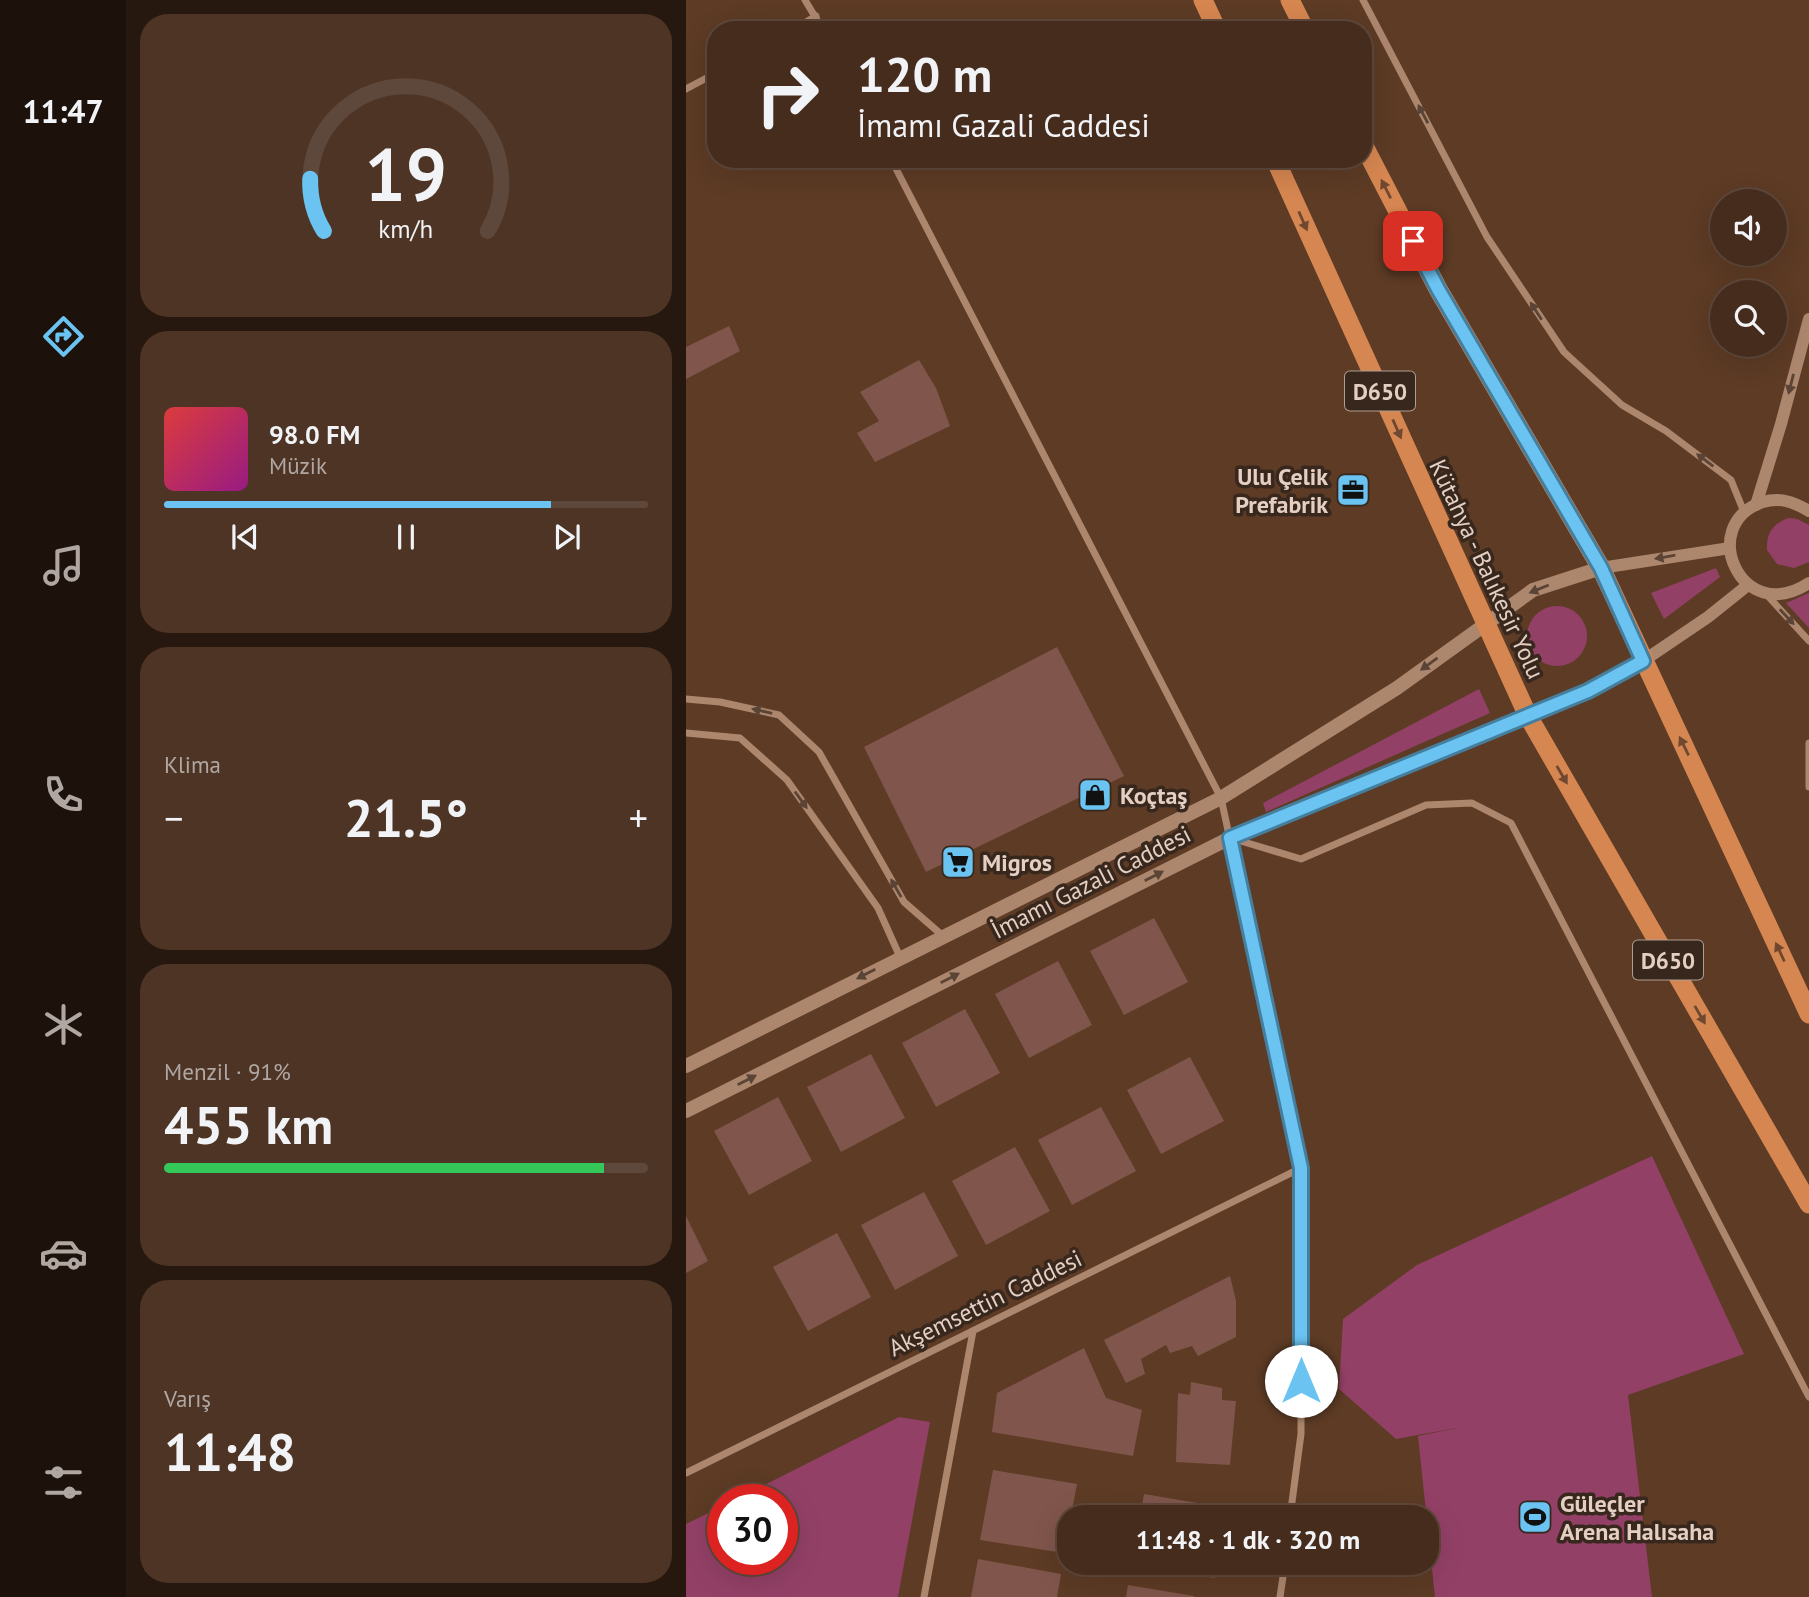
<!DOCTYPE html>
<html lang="tr">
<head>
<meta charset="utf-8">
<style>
	body { margin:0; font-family:"PT Sans",sans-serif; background:#4d3425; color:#f1f3f6; height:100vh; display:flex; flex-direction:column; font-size:26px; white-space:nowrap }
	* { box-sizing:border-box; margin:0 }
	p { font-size:23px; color:#b0a7a3 }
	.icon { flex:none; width:38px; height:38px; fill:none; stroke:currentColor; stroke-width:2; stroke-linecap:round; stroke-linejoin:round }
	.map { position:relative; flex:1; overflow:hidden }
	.drawer { display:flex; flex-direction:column; gap:14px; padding:14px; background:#26180f; width:560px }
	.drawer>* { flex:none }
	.top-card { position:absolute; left:21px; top:21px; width:665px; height:147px; border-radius:28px; box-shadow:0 7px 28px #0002,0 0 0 2px #5e483b; background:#462c1c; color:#f1f3f6; overflow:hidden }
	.controls { position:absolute; left:1024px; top:189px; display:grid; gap:14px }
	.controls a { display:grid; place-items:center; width:77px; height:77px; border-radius:50%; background:#462c1c; box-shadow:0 7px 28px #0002,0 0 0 2px #5e483b; font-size:35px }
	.speed { position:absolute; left:21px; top:1484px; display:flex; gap:14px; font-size:35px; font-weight:700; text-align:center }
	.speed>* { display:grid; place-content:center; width:91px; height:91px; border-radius:50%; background:#462c1c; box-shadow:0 7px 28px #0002,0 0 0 2px #5e483b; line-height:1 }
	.speed .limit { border:10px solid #d22; background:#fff; color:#111 }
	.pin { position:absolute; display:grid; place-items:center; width:60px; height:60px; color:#fff; margin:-30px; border-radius:14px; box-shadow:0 4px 10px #0006 }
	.me { position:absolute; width:77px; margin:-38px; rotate:0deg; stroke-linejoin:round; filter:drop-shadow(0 0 5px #0008) }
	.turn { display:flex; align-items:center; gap:24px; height:147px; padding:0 35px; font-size:32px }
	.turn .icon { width:91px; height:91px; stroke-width:2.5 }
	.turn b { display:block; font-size:49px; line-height:60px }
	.big { font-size:52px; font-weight:700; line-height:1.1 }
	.drawer .widget { flex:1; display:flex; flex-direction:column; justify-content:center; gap:10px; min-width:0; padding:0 24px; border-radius:28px; background:#4d3425 }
	.drawer .dial { align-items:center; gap:0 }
	.dial svg { height:182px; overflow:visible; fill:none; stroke:#5e483b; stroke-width:7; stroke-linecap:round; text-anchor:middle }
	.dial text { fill:#f1f3f6; stroke:none }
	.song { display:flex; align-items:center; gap:21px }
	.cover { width:84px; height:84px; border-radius:10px; background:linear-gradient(135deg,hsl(0 70% 55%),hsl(310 70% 35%)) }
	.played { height:7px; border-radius:4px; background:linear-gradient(90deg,#6ac3f1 80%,#5e483b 80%) }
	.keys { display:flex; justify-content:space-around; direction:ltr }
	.heat { display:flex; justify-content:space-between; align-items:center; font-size:38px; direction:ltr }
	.charge { height:10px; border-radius:5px; background:linear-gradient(90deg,#34c759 91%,#5e483b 0) }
	.trip { position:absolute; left:371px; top:1505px; width:382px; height:70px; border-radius:28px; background:#462c1c; box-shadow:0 7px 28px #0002,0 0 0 2px #5e483b; font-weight:700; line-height:70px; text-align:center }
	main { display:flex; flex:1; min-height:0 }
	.menu { display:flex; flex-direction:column; width:126px; justify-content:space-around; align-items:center; background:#1c120b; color:#b0a7a3 }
	.menu .icon { width:49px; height:49px }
	.menu .current { color:#6ac3f1 }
	.menu b { font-size:32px; color:#f1f3f6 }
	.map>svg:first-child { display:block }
	.green { fill:#934067 }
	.building { fill:#80564c }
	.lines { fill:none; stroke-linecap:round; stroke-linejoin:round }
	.minor { stroke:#ad866e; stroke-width:7 }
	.tertiary { stroke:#ad866e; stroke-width:12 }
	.secondary { stroke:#ad866e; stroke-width:14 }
	.trunk { stroke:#d68650; stroke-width:19 }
	.oneway { fill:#5a4435 }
	.oneway2 { fill:#6f482f }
	.route-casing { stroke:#457f9d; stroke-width:18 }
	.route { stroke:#6ac3f1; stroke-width:12 }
	.labels { text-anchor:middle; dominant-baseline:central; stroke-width:7; stroke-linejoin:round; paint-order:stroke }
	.shield { fill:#37271d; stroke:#b09d90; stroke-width:2 }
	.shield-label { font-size:23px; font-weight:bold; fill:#e4cfc2 }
	.poi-label { font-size:24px; font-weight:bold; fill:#e4cfc2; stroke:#37271d; text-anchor:start }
	.street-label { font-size:24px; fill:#e4cfc2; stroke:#37271d }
</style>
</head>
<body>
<main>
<nav class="menu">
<b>11:47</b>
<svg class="icon current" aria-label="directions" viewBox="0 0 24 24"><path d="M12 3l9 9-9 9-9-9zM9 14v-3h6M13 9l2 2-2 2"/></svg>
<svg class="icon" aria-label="music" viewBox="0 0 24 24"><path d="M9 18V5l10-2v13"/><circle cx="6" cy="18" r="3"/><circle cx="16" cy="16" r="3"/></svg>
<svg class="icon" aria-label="phone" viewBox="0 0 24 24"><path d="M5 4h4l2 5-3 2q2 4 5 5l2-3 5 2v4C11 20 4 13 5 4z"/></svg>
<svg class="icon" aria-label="climate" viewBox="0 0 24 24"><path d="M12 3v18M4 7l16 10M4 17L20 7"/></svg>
<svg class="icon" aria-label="car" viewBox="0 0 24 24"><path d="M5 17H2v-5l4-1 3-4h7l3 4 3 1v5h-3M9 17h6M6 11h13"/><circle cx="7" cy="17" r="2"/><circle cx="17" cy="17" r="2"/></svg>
<svg class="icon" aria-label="filters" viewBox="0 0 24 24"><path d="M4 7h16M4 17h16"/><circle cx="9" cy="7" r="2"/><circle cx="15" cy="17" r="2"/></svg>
</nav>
<section class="drawer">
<div class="widget dial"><svg viewBox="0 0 100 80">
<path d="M14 69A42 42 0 1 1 86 69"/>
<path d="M14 69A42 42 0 0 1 8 46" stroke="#6ac3f1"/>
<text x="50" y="56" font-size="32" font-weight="700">19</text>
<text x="50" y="72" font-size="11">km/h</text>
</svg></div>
<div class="widget">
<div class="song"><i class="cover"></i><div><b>98.0 FM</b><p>Müzik</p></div></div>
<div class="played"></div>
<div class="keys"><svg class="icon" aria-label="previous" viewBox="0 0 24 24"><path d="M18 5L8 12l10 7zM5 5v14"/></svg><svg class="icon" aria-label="pause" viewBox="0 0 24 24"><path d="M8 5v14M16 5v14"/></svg><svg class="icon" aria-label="next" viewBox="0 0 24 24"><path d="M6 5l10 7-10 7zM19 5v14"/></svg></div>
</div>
<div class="widget"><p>Klima</p>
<div class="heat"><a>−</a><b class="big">21.5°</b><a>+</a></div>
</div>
<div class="widget"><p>Menzil · 91%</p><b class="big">455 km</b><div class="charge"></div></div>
<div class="widget"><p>Varış</p><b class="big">11:48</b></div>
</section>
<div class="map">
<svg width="1123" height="1597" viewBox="0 0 1123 1597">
	<rect width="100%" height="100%" fill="#5d3b25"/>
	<g class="green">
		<path d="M 1103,518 L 1111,519 L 1123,525 L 1123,562 L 1108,568 L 1091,564 L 1081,550 C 1080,533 1087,523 1103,518 Z"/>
		<path d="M 1030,568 L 1034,577 L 978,619 L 965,593 Z"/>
		<path d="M 1123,593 L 1123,628 L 1100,603 Z"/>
		<circle cx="871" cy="636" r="30"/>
		<path d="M 793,689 L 804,713 L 580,812 L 577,803 Z"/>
		<path d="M 966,1156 L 1058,1354 L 942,1395 L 966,1597 L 749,1597 L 732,1436 L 776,1427 L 710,1439 L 653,1389 L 657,1319 L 731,1265 Z"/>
		<path d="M 213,1417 L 244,1422 L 212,1597 L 0,1597 L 0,1524 L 37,1506 L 37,1559 L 96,1559 L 96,1500 L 49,1500 Z"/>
	</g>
	<g class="building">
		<path d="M 43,326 L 54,351 L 0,379 L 0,347 Z"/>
		<path d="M 233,360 L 250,388 L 264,426 L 189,462 L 171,433 L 193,421 L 174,392 Z"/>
		<path d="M 371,647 L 438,776 L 240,872 L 178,747 Z"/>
		<path d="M 468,918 L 502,982 L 438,1015 L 404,951 Z"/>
		<path d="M 372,961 L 406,1025 L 343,1058 L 309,994 Z"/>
		<path d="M 279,1009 L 314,1073 L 250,1107 L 216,1043 Z"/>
		<path d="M 185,1054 L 219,1118 L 155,1152 L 121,1087 Z"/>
		<path d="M 504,1057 L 538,1121 L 475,1154 L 441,1090 Z"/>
		<path d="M 92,1097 L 126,1161 L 63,1195 L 28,1131 Z"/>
		<path d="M 415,1107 L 450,1171 L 386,1205 L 352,1140 Z"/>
		<path d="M 329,1147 L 364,1211 L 300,1245 L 266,1181 Z"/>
		<path d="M 238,1192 L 272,1256 L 209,1290 L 175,1225 Z"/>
		<path d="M 0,1216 L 22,1261 L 0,1273 Z"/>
		<path d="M 151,1233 L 185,1297 L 122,1331 L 87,1267 Z"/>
		<path d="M 544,1276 L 550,1301 L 550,1337 L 512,1356 L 506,1346 L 484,1353 L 480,1345 L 455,1359 L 459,1374 L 440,1383 L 418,1340 Z"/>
		<path d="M 398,1348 L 420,1398 L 456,1410 L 447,1456 L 306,1432 L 311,1393 Z"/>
		<path d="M 505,1382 L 536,1388 L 536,1400 L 550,1401 L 544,1465 L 490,1462 L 492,1393 L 504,1395 Z"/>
		<path d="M 307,1470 L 391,1484 L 378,1553 L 294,1540 Z"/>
		<path d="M 458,1494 L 541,1508 L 540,1517 L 454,1517 Z"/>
		<path d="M 292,1559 L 375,1574 L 371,1597 L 285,1597 Z"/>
		<path d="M 443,1563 L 531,1563 L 529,1578 Z"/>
		<path d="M 442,1585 L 508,1596 L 508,1597 L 440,1597 Z"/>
	</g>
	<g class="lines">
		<g class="minor">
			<path d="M 119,0 L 137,30"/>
			<path d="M 677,0 L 801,237 L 878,352 L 936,405 L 980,431 L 1045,480 L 1058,512"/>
			<path d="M 107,30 L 130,16"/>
			<path d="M 0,89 L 30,73"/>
			<path d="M 205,159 L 535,798 L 615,1168 L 615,1434 L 604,1517"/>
			<path d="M 1080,594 L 1123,641"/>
			<path d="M 0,699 L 34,702 L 93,715 L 133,752 L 218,902 L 257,936"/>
			<path d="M 0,733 L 54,738 L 101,780 L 192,908 L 214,957"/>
			<path d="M 1123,743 L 1123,787"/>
			<path d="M 548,839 L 615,859 L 740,805 L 786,803 L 825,823 L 1123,1397"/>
			<path d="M 0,1473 L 615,1168"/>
			<path d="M 238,1597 L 287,1331"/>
			<path d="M 594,1597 L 599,1563"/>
		</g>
		<g class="tertiary">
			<path d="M 1070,505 L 1095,424 L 1123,319"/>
			<path d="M 1123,511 C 1108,502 1094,497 1077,502 C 1010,524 1055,628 1123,583"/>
			<path d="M 915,568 L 1044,548"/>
			<path d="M 957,661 L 1022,617 L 1062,585"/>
		</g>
		<g class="secondary">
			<path d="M 0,1066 L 535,798 L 711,688 L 847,590 L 915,568"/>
			<path d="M 0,1111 L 544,838 L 902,691 L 957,661"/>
		</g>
		<g class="trunk">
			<path d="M 517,0 L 531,30"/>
			<path d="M 604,0 L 619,30"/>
			<path d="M 677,144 L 752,289 L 915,568 L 1123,1014"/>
			<path d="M 589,159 L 842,716 L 1123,1204"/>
		</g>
	</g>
	<defs><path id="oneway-solid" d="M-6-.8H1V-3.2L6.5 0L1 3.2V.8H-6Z" transform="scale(1.75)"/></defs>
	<g class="oneway">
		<use href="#oneway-solid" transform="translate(737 114) rotate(-118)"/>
		<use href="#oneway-solid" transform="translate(850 311) rotate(-123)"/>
		<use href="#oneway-solid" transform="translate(1105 384) rotate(104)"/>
		<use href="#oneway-solid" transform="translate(1019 460) rotate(-143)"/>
		<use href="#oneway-solid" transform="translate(979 557) rotate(170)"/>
		<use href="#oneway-solid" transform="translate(853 589) rotate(158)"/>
		<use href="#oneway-solid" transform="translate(1101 617) rotate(47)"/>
		<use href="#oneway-solid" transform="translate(743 664) rotate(144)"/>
		<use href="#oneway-solid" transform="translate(76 711) rotate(-167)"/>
		<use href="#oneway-solid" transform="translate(115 800) rotate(54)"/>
		<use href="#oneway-solid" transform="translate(468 876) rotate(-27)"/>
		<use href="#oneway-solid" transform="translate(210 888) rotate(-120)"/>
		<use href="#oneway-solid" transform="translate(180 974) rotate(153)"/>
		<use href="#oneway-solid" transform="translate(264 978) rotate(-27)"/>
		<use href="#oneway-solid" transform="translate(61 1080) rotate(-27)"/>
	</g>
	<g class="oneway2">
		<use href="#oneway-solid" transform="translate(700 189) rotate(-117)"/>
		<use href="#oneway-solid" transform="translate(617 221) rotate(66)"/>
		<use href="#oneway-solid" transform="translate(711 429) rotate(66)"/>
		<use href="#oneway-solid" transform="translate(998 746) rotate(-116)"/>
		<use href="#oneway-solid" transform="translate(876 775) rotate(60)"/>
		<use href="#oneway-solid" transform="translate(1094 952) rotate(-115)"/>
		<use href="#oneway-solid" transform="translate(1014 1015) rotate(60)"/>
	</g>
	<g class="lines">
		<defs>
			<path id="route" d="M 615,1381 L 615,1168 L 544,838 L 902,691 L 957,661 L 915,568 L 752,289 L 727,241"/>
		</defs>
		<use href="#route" class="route-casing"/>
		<use href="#route" class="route"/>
	</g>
	<defs>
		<symbol id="office-square" viewBox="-11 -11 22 22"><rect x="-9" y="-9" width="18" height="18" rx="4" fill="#6ac3f1" stroke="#37271d"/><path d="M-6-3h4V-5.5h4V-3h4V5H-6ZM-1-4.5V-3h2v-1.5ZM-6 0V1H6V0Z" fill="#111"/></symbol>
		<symbol id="shop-square" viewBox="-11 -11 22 22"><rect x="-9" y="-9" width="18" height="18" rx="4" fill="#6ac3f1" stroke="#37271d"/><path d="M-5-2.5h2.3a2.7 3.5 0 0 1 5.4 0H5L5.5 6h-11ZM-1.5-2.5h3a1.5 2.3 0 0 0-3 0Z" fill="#111"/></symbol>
		<symbol id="supermarket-square" viewBox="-11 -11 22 22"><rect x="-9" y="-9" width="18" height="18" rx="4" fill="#6ac3f1" stroke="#37271d"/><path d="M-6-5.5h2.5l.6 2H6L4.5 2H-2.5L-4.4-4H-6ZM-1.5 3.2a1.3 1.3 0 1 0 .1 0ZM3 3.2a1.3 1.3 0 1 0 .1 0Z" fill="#111"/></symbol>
		<symbol id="stadium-square" viewBox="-11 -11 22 22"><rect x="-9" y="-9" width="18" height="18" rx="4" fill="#6ac3f1" stroke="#37271d"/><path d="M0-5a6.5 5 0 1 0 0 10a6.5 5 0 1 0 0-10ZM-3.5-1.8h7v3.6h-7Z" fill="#111"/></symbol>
	</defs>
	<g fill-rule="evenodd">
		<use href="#office-square" x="648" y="471" width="38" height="38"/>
		<use href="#shop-square" x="390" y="776" width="38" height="38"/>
		<use href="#supermarket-square" x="253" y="843" width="38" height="38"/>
		<use href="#stadium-square" x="830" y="1498" width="38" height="38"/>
	</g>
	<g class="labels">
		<g class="shield">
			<rect x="659" y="371.5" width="70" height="39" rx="5"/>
			<rect x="947" y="940.5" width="70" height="39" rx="5"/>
		</g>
		<g class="shield-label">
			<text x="694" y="391">D650</text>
			<text x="982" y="960">D650</text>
		</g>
		<g class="poi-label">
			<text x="642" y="476" text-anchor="end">Ulu Çelik<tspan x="642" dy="28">Prefabrik</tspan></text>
			<text x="434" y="795">Koçtaş</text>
			<text x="296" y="862">Migros</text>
			<text x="874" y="1503">Güleçler<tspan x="874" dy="28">Arena Halısaha</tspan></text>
		</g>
		<g class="street-label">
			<text transform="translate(801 569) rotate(65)">Kütahya - Balıkesir Yolu</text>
			<text transform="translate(405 882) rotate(-27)">İmamı Gazali Caddesi</text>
			<text transform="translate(299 1303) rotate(-26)">Akşemsettin Caddesi</text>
		</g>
	</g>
</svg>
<div class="controls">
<a><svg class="icon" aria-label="sound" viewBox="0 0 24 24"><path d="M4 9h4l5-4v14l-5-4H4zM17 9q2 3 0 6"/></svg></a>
<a><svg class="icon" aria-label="search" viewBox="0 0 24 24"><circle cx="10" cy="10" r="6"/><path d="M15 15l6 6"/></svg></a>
</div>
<div class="speed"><div class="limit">30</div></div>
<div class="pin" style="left:727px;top:241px;background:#d93025"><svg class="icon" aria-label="arrive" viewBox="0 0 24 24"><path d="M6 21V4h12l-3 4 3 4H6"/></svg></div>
<svg class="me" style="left:615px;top:1381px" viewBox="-20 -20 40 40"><circle r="19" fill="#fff"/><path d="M0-13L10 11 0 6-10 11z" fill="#6ac3f1"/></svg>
<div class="trip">11:48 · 1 dk · 320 m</div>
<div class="top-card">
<div class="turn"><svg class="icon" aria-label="right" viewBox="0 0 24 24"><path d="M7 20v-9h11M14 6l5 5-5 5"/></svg><div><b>120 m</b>İmamı Gazali Caddesi</div></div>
</div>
</div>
</main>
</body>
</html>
